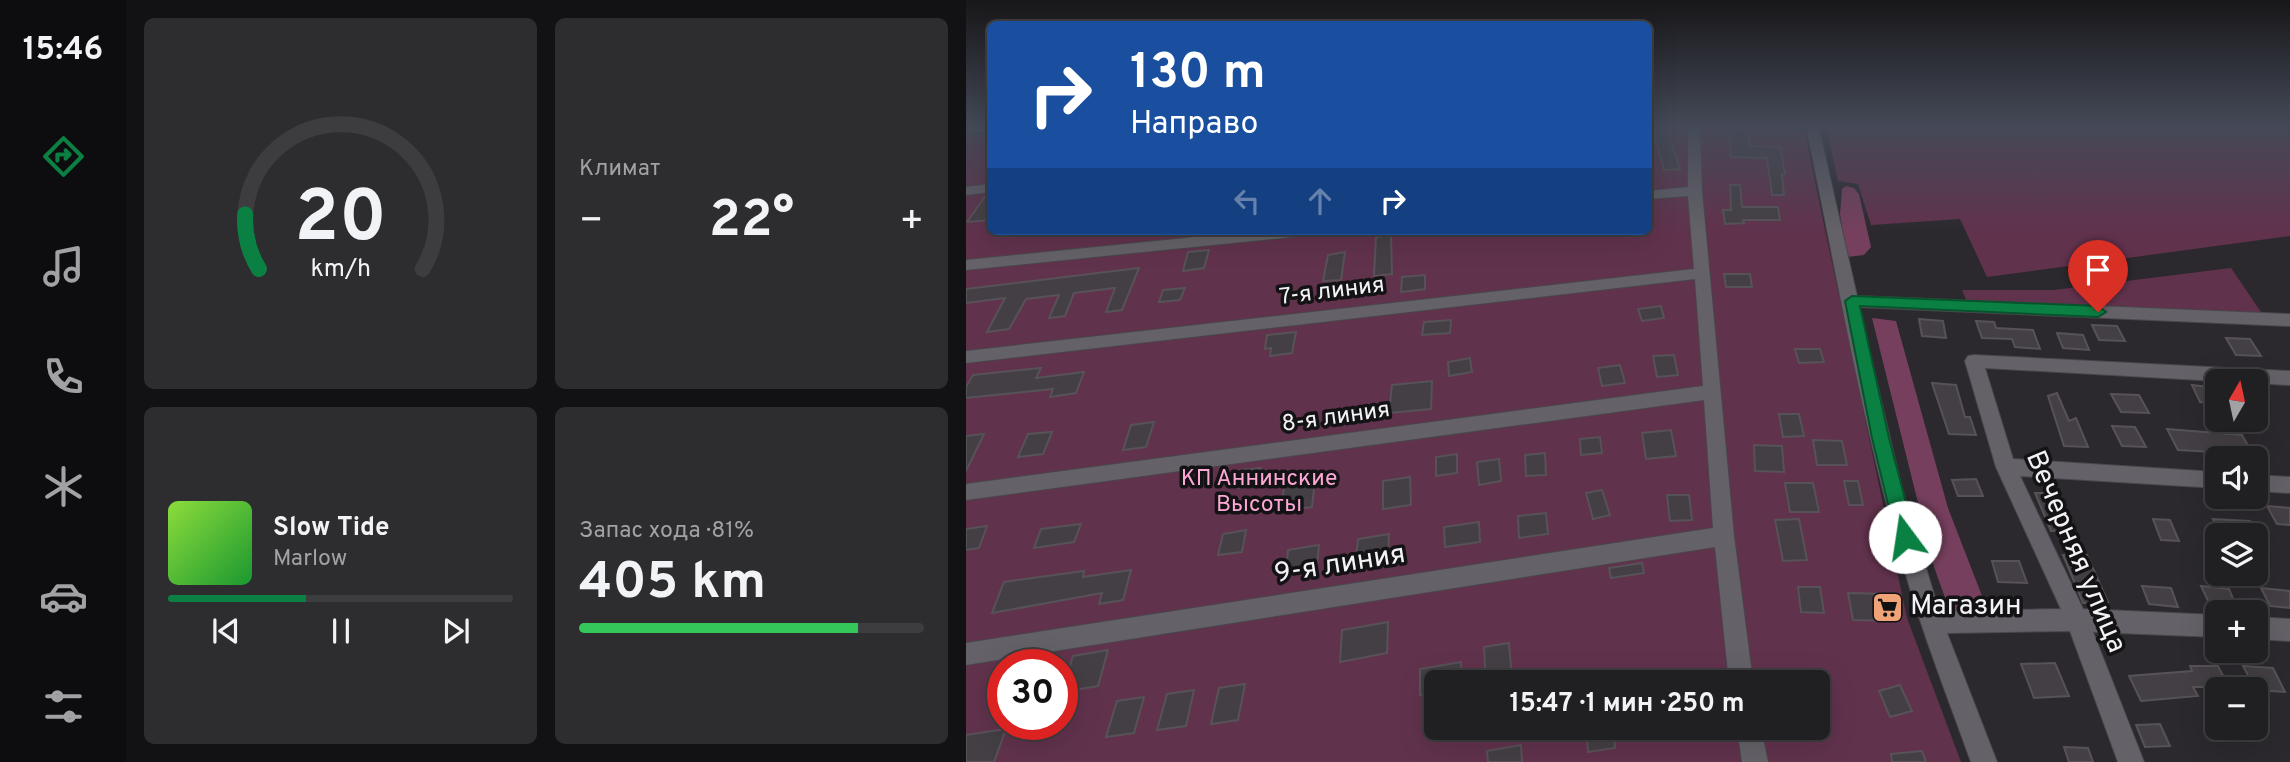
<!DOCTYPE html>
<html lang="ru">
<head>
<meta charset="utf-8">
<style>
	body { margin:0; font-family:Overpass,sans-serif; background:#2d2c2f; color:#f1f3f6; height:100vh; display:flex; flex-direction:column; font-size:26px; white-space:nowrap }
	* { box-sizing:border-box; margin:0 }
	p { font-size:23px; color:#a2a2a5 }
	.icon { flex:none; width:38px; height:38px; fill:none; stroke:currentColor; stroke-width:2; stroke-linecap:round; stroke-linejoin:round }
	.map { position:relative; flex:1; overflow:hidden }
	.panel { display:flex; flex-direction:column; gap:18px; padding:18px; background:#121113; width:840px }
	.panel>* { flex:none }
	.hud { position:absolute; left:21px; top:21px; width:665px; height:214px; border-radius:10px; box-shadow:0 7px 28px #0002,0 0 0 2px #3d3d40; background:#1a4fa0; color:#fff; overflow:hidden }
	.needle { width:46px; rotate:9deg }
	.controls { position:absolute; left:1239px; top:369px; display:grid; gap:14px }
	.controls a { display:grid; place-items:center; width:63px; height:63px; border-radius:10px; background:#201f22; box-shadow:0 7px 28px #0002,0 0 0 2px #3d3d40; font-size:35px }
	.speed { position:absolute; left:21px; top:649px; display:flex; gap:14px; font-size:35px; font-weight:700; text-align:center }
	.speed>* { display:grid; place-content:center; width:91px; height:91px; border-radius:50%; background:#201f22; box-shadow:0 7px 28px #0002,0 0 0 2px #3d3d40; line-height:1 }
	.speed .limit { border:10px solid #d22; background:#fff; color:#111 }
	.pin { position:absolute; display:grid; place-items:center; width:60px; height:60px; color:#fff; margin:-72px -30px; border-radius:50% 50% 50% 0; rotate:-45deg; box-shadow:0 0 7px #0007 }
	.pin .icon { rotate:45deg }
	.me { position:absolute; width:77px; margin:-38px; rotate:346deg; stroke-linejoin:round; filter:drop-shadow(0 0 5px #0008) }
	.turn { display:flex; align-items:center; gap:24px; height:147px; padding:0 28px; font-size:32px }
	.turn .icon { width:91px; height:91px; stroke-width:2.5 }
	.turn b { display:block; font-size:49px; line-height:60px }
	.lanes { display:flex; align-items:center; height:66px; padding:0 28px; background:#0003; justify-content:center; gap:35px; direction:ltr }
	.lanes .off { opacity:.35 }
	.big { font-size:52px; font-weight:700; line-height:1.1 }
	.panel .tile { flex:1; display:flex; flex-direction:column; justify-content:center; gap:10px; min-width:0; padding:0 24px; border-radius:10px; background:#2d2c2f }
	.panel .dial { align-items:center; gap:0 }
	.dial svg { height:182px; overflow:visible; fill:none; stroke:#3d3d40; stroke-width:7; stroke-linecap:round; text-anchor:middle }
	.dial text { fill:#f1f3f6; stroke:none }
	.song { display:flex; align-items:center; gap:21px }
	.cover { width:84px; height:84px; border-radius:10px; background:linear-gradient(135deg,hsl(90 70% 55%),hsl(130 70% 35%)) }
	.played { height:7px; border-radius:4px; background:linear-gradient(90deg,#0b8043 40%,#3d3d40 40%) }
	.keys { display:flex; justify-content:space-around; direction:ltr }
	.heat { display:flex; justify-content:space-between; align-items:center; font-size:38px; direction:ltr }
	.charge { height:10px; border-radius:5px; background:linear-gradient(90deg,#34c759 81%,#3d3d40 0) }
	.panel .tiles { flex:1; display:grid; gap:18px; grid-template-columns:repeat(2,1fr) }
	.trip { position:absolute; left:458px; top:670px; width:406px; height:70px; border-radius:10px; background:#201f22; box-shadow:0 7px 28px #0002,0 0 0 2px #3d3d40; font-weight:700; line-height:70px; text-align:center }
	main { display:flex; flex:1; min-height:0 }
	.dock { display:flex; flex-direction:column; width:126px; justify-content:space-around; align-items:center; background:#0d0c0e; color:#a2a2a5 }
	.dock .icon { width:49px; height:49px }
	.dock .selected { color:#0b8043 }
	.dock b { font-size:32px; color:#f1f3f6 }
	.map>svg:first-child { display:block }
	.green { fill:#61324c; fill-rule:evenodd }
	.forest { fill:#763f5d }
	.building { fill:#443f44; stroke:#575257; stroke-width:2 }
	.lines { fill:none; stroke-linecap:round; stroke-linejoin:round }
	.minor-casing { stroke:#49474c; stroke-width:2 }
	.minor { fill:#646268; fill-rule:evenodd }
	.route { fill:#0b8043; stroke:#07532c; stroke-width:2 }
	.labels { text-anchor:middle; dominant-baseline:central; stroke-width:7; stroke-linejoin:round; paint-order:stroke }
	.street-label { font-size:23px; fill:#f4f2f6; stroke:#131214 }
	.park-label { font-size:23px; fill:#fda7d4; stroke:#131214 }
	.near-street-label { font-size:28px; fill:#f4f2f6; stroke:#131214 }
	.near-poi-label { font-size:28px; fill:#f4f2f6; stroke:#131214; text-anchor:start }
</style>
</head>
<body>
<main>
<nav class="dock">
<b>15:46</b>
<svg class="icon selected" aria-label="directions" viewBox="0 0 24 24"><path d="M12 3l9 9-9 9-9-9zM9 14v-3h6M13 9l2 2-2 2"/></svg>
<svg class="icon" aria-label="music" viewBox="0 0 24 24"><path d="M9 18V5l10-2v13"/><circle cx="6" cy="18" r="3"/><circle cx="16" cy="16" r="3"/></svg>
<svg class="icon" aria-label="phone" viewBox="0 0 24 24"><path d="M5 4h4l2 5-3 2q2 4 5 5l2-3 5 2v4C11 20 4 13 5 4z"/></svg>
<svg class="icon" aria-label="climate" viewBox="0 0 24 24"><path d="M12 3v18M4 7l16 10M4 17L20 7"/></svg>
<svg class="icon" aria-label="car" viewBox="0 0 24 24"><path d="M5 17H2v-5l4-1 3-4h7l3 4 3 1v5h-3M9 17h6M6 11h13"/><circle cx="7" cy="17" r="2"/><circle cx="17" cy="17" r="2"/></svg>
<svg class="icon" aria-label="filters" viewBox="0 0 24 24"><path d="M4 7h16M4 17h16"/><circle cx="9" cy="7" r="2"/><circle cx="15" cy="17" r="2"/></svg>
</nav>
<section class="panel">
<div class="tiles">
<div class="tile dial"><svg viewBox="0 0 100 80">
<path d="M14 69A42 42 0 1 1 86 69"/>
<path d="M14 69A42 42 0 0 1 8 45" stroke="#0b8043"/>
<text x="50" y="56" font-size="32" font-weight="700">20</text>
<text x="50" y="72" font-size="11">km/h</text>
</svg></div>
<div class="tile"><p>Климат</p>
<div class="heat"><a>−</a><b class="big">22°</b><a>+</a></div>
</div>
<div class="tile">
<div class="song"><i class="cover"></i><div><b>Slow Tide</b><p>Marlow</p></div></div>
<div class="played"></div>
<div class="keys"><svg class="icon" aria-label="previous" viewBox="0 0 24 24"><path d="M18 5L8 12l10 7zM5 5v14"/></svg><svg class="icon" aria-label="pause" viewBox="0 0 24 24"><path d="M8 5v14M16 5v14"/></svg><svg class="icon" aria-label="next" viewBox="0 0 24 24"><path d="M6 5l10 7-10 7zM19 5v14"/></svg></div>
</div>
<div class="tile"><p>Запас хода · 81%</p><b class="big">405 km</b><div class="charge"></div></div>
</div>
</section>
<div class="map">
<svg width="1324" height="762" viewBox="0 0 1324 762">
	<rect width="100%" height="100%" fill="#2b292e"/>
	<g class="green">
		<path d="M 0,125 L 24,125 L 24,231 L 682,231 L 683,125 L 837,125 L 941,618 L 995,762 L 0,762 ZM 37,665 L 96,665 L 96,724 L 37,724 ZM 471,682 L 852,682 L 852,728 L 471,728 Z"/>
		<path d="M 860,125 L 1324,125 L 1324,236 L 1021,277 L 994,219 L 905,225 L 892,184 L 872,181 Z"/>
		<path d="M 1265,268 L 1297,315 L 1001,302 L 996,290 L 1088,290 Z"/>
	</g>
	<g class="forest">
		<path d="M 880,186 L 888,188 L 893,194 L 905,247 L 898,255 L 881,257 L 874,214 L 876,189 Z"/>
		<path d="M 906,318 L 930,321 L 982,508 L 1023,614 L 985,614 L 968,567 Z"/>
	</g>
	<g class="building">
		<path d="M 763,128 L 782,128 L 784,146 L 814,147 L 819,174 L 816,174 L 818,195 L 806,195 L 801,158 L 765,157 Z"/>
		<path d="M 702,133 L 714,169 L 698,170 L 688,134 Z"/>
		<path d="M 764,185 L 774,185 L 776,207 L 812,207 L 814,220 L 777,220 L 778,223 L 759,224 L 757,210 L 765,210 Z"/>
		<path d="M 20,195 L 24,195 L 24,220 L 1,222 Z"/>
		<path d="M 425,235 L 426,274 L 408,276 L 410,237 Z"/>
		<path d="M 243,250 L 238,268 L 217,271 L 222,252 Z"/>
		<path d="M 379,252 L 375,280 L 357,281 L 362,255 Z"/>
		<path d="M 173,268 L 156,310 L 140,312 L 149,288 L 108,293 L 99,316 L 83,318 L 93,295 L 60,299 L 43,329 L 21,332 L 39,298 L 0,303 L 0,289 Z"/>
		<path d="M 758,274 L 784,274 L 786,287 L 760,287 Z"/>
		<path d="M 459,275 L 459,289 L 435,292 L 436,277 Z"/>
		<path d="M 219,288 L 214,300 L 193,302 L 197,290 Z"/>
		<path d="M 695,306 L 698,318 L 676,321 L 672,309 Z"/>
		<path d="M 953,319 L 977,321 L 980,338 L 956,336 Z"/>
		<path d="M 485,320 L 484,333 L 456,335 L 458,322 Z"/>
		<path d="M 1010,321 L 1028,322 L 1030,328 L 1067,330 L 1074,349 L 1049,347 L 1046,339 L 1016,338 Z"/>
		<path d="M 1126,325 L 1151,326 L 1159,341 L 1133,340 Z"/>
		<path d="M 330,332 L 326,353 L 304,356 L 305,348 L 299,349 L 301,335 Z"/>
		<path d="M 1091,333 L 1117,335 L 1123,350 L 1097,348 Z"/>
		<path d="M 1260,338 L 1284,339 L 1295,356 L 1270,355 Z"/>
		<path d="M 829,349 L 854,349 L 858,362 L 833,363 Z"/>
		<path d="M 708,355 L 712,375 L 691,377 L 687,356 Z"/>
		<path d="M 504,358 L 506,372 L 483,376 L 482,362 Z"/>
		<path d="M 654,365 L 659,383 L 636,386 L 632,368 Z"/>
		<path d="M 75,368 L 70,378 L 118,372 L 110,393 L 84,397 L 87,389 L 0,398 L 0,387 L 7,375 Z"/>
		<path d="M 466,381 L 465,409 L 423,413 L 426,385 Z"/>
		<path d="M 966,383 L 990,385 L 999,417 L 1004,417 L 1010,435 L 983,434 Z"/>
		<path d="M 1226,385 L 1251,388 L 1251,404 L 1234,402 Z"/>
		<path d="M 1091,393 L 1103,421 L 1110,418 L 1122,447 L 1098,446 L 1082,396 Z"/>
		<path d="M 1145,394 L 1173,395 L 1183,413 L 1155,412 Z"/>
		<path d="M 813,414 L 833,414 L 838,436 L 817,437 Z"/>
		<path d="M 188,422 L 180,447 L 157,450 L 165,425 Z"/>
		<path d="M 1146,426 L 1169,427 L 1180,447 L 1156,446 Z"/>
		<path d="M 1201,429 L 1276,435 L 1289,458 L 1267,456 L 1265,453 L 1212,450 Z"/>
		<path d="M 705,430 L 710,456 L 680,459 L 676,433 Z"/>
		<path d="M 86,432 L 77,454 L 52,457 L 62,434 Z"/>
		<path d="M 18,434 L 0,471 L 0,436 Z"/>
		<path d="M 634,437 L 636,453 L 615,455 L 614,439 Z"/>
		<path d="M 847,440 L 876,441 L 881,465 L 851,465 Z"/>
		<path d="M 788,445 L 816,446 L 818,472 L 789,471 Z"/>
		<path d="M 579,453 L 580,475 L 560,476 L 559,455 Z"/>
		<path d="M 491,454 L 491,473 L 470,476 L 470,457 Z"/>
		<path d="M 533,459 L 535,481 L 513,485 L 511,462 Z"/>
		<path d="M 295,468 L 292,486 L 271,488 L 274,470 Z"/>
		<path d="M 444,477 L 445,505 L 417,509 L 417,481 Z"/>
		<path d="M 349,479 L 346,507 L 314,511 L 319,483 Z"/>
		<path d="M 1010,479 L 1017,496 L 992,496 L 986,480 Z"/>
		<path d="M 878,481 L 892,481 L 897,505 L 883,505 Z"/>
		<path d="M 819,483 L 847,483 L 853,512 L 824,512 Z"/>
		<path d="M 636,490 L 644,515 L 627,519 L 620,493 Z"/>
		<path d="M 1069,493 L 1091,493 L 1108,531 L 1085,531 Z"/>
		<path d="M 701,495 L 723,495 L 726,520 L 704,521 Z"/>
		<path d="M 1301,506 L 1324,508 L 1324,525 L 1311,524 Z"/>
		<path d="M 580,513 L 582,534 L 553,538 L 552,516 Z"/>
		<path d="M 833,519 L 841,560 L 817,561 L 809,520 Z"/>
		<path d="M 1187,519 L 1204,520 L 1213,541 L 1195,540 Z"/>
		<path d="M 1247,519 L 1284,521 L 1291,536 L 1256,536 Z"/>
		<path d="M 513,522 L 514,542 L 479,547 L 478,527 Z"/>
		<path d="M 115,524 L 108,542 L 68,548 L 75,529 Z"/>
		<path d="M 21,526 L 13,548 L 0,550 L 0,529 Z"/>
		<path d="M 280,530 L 276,552 L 252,555 L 257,534 Z"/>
		<path d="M 423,534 L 422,555 L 390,559 L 392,539 Z"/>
		<path d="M 353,545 L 351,565 L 320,570 L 322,550 Z"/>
		<path d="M 1097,555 L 1121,555 L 1142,602 L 1117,603 Z"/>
		<path d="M 1026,561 L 1053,561 L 1061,583 L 1032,582 Z"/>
		<path d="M 676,563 L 678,573 L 645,578 L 643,568 Z"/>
		<path d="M 165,570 L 157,600 L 133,604 L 136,593 L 26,613 L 38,582 L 118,571 L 117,577 Z"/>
		<path d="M 1176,586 L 1205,588 L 1212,607 L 1183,604 Z"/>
		<path d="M 1235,586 L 1263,589 L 1271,608 L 1244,605 Z"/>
		<path d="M 832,587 L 854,587 L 858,613 L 835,612 Z"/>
		<path d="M 1295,588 L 1324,591 L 1324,608 L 1304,606 Z"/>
		<path d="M 882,593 L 925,594 L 931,621 L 887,620 Z"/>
		<path d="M 422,622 L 421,653 L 374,662 L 376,630 Z"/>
		<path d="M 543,643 L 546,680 L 520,682 L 518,647 Z"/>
		<path d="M 142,650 L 132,686 L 96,692 L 107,656 Z"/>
		<path d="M 495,662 L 496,682 L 471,682 L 471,692 L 454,695 L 454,669 Z"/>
		<path d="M 1089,663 L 1103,696 L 1068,698 L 1055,664 Z"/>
		<path d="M 1224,666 L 1252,666 L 1263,687 L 1227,687 L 1232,696 L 1175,701 L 1163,676 L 1226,671 Z"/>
		<path d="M 1277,666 L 1307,668 L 1319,692 L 1290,690 Z"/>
		<path d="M 279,684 L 272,720 L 245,724 L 253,688 Z"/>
		<path d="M 934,685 L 946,711 L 924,717 L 913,691 Z"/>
		<path d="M 228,690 L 220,726 L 191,730 L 201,694 Z"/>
		<path d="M 178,697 L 168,733 L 140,737 L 151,701 Z"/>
		<path d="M 1194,724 L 1204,746 L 1179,747 L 1170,725 Z"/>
		<path d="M 40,729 L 28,762 L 0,762 L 0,735 Z"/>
		<path d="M 648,732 L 649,748 L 622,752 L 621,735 Z"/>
		<path d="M 555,745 L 556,762 L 522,762 L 521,751 Z"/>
		<path d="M 1098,747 L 1122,748 L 1127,762 L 1103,762 Z"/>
		<path d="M 956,751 L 960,762 L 926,762 L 925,754 Z"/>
	</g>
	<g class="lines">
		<defs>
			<g id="minor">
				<path d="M 0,125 L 24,125 L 24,131 L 0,133 Z"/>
				<path d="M 682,125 L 734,125 L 736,191 L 768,536 L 787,682 L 763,682 L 749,547 L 0,665 L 0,643 L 747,528 L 738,400 L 0,500 L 0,484 L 737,386 L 729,279 L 0,363 L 0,351 L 728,269 L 722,196 L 682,199 L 682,191 L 722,187 L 722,126 L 716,129 L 682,132 Z"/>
				<path d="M 840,125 L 852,125 L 891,296 L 1324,314 L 1324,326 L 893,307 L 935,485 L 973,611 L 1095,609 L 1030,467 L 999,361 L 1002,356 L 1008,355 L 1324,371 L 1324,385 L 1019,368 L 1047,459 L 1251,472 L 1251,488 L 1054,476 L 1117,609 L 1251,615 L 1251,637 L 1127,632 L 1178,762 L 1152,762 L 1104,631 L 981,633 L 1031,762 L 1005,762 C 981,695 955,630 936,561 C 895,418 870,271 840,125 Z"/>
				<path d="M 24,184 L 24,192 L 0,195 L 0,187 Z"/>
				<path d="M 289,231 L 342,231 L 335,236 L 0,270 L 0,260 Z"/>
				<path d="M 1290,475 L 1324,477 L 1324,493 L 1290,491 Z"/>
				<path d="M 1290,617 L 1324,619 L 1324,641 L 1290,639 Z"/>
				<path d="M 771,728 L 795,728 L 802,762 L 776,762 Z"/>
			</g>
		</defs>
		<use href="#minor" class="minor-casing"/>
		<use href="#minor" class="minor"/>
	</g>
	<linearGradient id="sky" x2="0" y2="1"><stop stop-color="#181719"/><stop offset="0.54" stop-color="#444957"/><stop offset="1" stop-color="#444957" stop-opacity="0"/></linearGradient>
	<rect width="1324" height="232" fill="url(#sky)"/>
	<path class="route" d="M 886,296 L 1132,306 L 1140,312 L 1132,317 L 894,306 L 923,438 L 949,537 L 946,543 L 939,546 L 933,543 L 930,537 L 906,438 L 879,301 Z"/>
	<defs>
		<symbol id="supermarket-square" viewBox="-11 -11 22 22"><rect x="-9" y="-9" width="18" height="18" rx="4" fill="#efa377" stroke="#131214"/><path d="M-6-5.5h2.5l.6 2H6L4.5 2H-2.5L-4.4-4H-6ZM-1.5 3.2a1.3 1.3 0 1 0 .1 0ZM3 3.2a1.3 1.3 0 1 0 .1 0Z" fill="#111"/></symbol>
	</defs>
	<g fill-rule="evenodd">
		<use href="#supermarket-square" x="904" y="590" width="35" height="35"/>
	</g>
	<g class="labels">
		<g class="street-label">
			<text transform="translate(366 292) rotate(-7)">7-я линия</text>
			<text transform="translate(370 418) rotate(-8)">8-я линия</text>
		</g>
		<g class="park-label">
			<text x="293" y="479">КП Аннинские<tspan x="293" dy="26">Высоты</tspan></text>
		</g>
		<g class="near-street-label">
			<text transform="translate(1109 552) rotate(67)">Вечерняя улица</text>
			<text transform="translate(374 565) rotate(-9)">9-я линия</text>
		</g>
		<g class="near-poi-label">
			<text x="944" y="607">Магазин</text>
		</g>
	</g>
</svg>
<div class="controls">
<a><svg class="needle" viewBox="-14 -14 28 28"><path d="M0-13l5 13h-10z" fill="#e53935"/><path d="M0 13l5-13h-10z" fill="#a2a2a5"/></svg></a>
<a><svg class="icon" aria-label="sound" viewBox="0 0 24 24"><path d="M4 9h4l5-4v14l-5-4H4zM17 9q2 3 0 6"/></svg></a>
<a><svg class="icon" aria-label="layers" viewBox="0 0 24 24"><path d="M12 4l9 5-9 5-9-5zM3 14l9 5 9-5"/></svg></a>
<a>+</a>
<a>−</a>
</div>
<div class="speed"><div class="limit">30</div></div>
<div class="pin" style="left:1132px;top:312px;background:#d93025"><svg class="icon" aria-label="arrive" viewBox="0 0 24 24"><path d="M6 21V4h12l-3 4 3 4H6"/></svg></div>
<svg class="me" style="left:939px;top:537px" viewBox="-20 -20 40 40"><circle r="19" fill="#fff"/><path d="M0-13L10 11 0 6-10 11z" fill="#0b8043"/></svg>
<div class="trip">15:47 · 1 мин · 250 m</div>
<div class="hud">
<div class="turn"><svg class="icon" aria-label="right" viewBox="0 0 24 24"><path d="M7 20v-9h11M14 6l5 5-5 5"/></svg><div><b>130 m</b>Направо</div></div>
<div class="lanes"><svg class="icon off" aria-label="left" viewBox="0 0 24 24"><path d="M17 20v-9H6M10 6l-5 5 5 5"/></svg><svg class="icon off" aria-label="ahead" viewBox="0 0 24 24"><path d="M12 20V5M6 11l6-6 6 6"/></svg><svg class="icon" aria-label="right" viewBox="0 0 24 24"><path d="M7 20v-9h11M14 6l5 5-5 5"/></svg></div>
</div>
</div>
</main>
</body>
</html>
